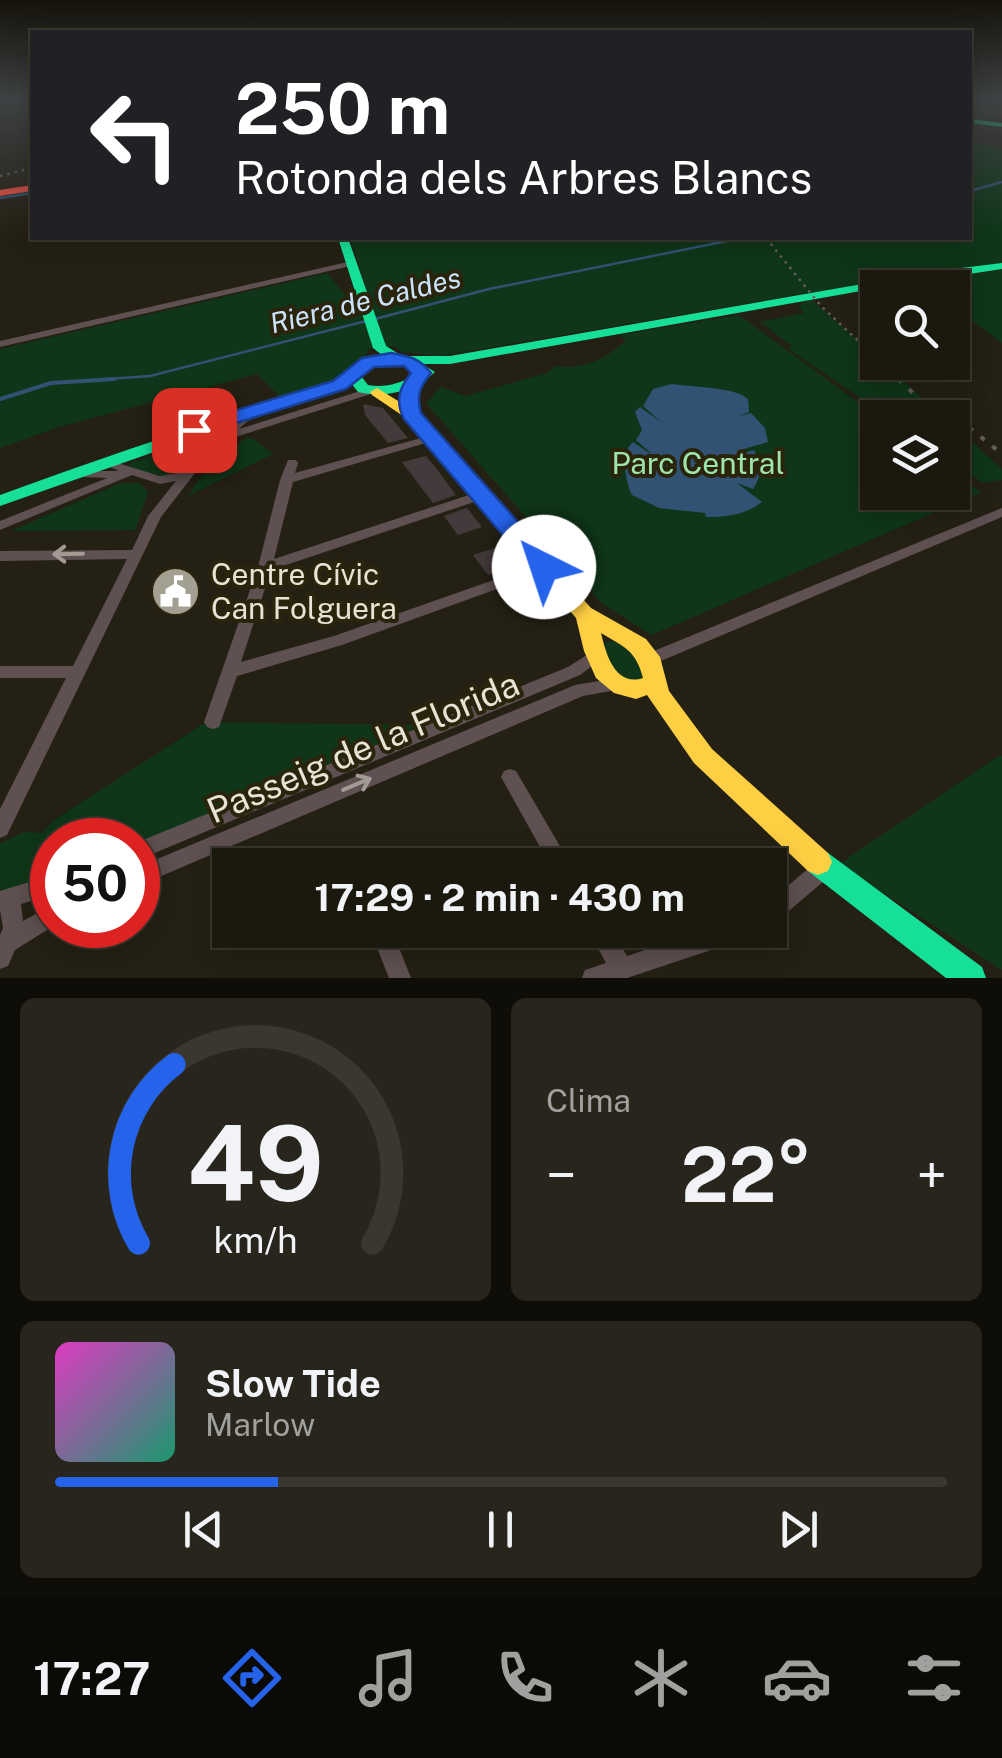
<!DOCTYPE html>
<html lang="es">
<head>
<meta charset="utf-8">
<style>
	body { margin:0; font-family:"Public Sans",sans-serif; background:#28251c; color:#f1f3f6; height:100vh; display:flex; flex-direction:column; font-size:38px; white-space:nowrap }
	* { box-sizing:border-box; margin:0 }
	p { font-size:32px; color:#a0a09e }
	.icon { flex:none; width:55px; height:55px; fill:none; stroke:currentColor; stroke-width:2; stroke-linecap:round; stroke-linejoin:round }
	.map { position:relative; height:978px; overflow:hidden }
	.side { display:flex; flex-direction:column; gap:20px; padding:20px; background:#0f0d08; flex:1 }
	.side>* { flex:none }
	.top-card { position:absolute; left:30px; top:30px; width:942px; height:210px; border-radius:0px; box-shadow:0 5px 25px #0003,0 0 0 2px #39372e; background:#202124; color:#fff; overflow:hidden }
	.tools { position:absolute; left:860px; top:270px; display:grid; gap:20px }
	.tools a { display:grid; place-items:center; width:110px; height:110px; border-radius:0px; background:#1b180e; box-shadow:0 5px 25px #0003,0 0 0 2px #39372e; font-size:50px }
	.speed { position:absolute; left:30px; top:818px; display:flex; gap:20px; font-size:50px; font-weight:700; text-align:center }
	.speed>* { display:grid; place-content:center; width:130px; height:130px; border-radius:50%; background:#1b180e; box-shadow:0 5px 25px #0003,0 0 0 2px #39372e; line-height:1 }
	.speed .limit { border:15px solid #d22; background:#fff; color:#111 }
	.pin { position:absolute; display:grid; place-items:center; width:85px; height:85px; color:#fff; margin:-42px; border-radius:20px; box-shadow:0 5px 15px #0006 }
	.me { position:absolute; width:110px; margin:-55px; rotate:319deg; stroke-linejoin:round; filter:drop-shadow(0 0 8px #0008) }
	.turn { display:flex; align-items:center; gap:35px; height:210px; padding:0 40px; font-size:45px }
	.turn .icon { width:130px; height:130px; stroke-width:2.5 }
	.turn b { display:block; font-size:70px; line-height:85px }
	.big { font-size:75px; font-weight:700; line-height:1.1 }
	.side .card { flex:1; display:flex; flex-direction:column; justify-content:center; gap:15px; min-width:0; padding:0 35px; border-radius:15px; background:#28251c }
	.side .dial { align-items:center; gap:0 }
	.dial svg { height:260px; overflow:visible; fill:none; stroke:#39372e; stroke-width:7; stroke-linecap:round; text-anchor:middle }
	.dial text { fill:#f1f3f6; stroke:none }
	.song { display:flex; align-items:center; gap:30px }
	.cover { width:120px; height:120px; border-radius:15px; background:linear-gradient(135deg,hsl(310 70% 55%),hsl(160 70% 35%)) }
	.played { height:10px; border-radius:5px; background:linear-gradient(90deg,#2563eb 25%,#39372e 25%) }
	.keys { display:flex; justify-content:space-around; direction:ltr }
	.heat { display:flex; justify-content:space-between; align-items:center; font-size:55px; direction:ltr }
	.side .tiles { flex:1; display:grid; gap:20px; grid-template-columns:1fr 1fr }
	.card:last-child { grid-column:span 2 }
	.trip { position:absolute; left:212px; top:848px; width:575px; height:100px; border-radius:0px; background:#1b180e; box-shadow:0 5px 25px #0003,0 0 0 2px #39372e; font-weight:700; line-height:100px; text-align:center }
	.dock { display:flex; height:160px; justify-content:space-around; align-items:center; background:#0b0a06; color:#a0a09e }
	.dock .icon { width:70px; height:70px }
	.dock .active { color:#2563eb }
	.dock b { font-size:45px; color:#f1f3f6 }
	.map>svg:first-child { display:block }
	.green { fill:#0f3618 }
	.water { fill:#315273 }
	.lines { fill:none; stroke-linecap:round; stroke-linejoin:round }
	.stream-far1 { stroke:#315273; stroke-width:2.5 }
	.stream { stroke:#315273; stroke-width:4 }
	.building { fill:#433b3b }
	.street { fill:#5f5051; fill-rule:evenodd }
	.fast { fill:#16e098; fill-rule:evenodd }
	.slow { fill:#ffcf43; fill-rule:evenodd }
	.jam { fill:#f24e42; fill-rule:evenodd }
	.rail-far1 { stroke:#665e5a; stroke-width:2.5; stroke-dasharray:2.5 5; stroke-linecap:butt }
	.rail { stroke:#665e5a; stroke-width:4; stroke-dasharray:5 10; stroke-linecap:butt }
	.oneway { stroke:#a39a93 }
	.route { fill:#2563eb; stroke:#184099; stroke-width:2.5 }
	.labels { text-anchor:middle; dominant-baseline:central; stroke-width:8; stroke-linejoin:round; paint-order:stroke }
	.far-water-label { font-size:28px; font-style:italic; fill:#cce3fc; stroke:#2a240d }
	.park-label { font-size:30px; fill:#9ee5ab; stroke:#2a240d }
	.poi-label { font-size:30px; fill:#e7e3d5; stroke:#2a240d; text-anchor:start }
	.near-street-label { font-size:35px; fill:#e7e3d5; stroke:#2a240d }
</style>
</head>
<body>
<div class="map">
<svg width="1002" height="978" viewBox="0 0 1002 978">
	<rect width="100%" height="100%" fill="#242013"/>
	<g class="green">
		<path d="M 970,141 L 1002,149 L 1002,264 L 942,270 L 440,356 L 402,352 L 394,346 L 368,349 L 366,355 L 331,383 L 281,398 L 257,374 L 59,427 L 0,448 L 0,349 L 327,273 L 352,303 L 371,302 L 350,238 L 970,238 Z"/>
		<path d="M 1002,270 L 1002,343 L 953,306 L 952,288 L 928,287 L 920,281 Z"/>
		<path d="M 811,299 L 944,417 L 888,417 L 786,347 L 793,347 L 760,322 L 804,313 L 798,306 Z"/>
		<path d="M 739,315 L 878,417 L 878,492 L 952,492 L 953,472 L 981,492 L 652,635 L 600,602 L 426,403 L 441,387 L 465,396 L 547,373 L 556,366 C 584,370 605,359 626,341 L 620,335 Z"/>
		<path d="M 953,425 L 1002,469 L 1002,480 L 983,483 L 953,462 Z"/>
		<path d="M 214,435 L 179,475 L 169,477 L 127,468 L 130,463 Z"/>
		<path d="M 251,437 L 273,454 L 188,496 C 204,472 223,447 251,437 Z"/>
		<path d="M 121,483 L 139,483 L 148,492 L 135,530 L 11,531 Z"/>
		<path d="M 612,641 L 632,648 L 649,675 L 636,686 L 613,674 L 602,650 L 604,644 Z"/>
		<path d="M 206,722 L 423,725 L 138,846 L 138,840 L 52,840 L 52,882 L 6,897 L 0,888 L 0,844 L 24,832 L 42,833 L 54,820 Z"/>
		<path d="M 1000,755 L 1002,756 L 1002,970 L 839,864 Z"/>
	</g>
	<path class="water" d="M 672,384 C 692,387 736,387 748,399 L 749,412 L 739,416 L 751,413 L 765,428 L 768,442 L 740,450 L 743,453 L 754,450 C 762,464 762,476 753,489 L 737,483 L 762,502 C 745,515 727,517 706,517 L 705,513 L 659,508 L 632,495 C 625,480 620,453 633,442 L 654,456 L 636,440 L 642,430 L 635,412 L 640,407 L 661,422 L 643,406 L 653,389 Z"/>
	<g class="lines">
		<g class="stream-far1">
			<path d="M 970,191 L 1002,182"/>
			<path d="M 0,198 L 32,193"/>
			<path d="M 375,319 L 489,289 L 742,238"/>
			<path d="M 79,381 L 150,376 L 366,321"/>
		</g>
		<path class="stream" d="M 0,399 L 51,383 L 115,379"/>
	</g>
	<g class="building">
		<path d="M 363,404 L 383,408 L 408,438 L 388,443 L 365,415 Z"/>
		<path d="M 426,456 L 436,468 L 456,495 L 433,503 L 402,462 Z"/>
		<path d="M 467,508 L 482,527 L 458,535 L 444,516 Z"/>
		<path d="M 498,547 L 513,566 L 488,575 L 473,555 Z"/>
		<path d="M 529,583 L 548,604 L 521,613 L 505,592 Z"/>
	</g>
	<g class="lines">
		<g class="street">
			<path d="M 352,261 L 356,263 L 355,265 L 0,347 L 0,341 Z"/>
			<path d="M 370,388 L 374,389 L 374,393 L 229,439 L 202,464 L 161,517 L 7,835 L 0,838 L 0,809 L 66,678 L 0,678 L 0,666 L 73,666 L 127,559 L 0,561 L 0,551 L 132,550 L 148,516 L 176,481 L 160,484 L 132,475 L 0,530 L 0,521 L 107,478 L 83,477 L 81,474 L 83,471 L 119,471 L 108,466 L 114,462 L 160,476 L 183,472 L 194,458 L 240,417 L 248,417 L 250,419 L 239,429 Z"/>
			<path d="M 432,435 L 436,436 L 438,438 L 436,440 L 293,482 L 274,559 L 478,492 L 486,492 L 488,495 L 486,498 L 271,570 L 241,662 L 334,636 L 539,564 L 549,564 L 551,567 L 549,570 L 342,645 L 237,676 L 219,727 L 213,729 L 207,727 L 204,722 L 258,567 L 280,480 L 288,460 L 296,460 L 298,463 L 295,473 Z"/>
			<path d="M 1002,508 L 1002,517 L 656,663 L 650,665 L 644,663 L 642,659 L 644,655 Z"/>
			<path d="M 593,651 L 599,653 L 601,657 L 599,661 L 580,675 L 138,860 L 138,842 L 568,667 Z"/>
			<path d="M 616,678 L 622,679 L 624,684 L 622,689 L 583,696 L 138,886 L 138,867 L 575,685 Z"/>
			<path d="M 510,769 L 516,771 L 571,865 L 550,865 L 501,777 L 504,771 Z"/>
			<path d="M 352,847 L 359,849 L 366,865 L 346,865 L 342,856 L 345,849 Z"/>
			<path d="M 824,858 L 831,861 L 834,868 L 831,875 L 777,921 L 770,924 L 770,901 L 817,861 Z"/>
			<path d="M 52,875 L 52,895 L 21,904 L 23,921 L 52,905 L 52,925 L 55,925 L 15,950 L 8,966 L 0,969 L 0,935 L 3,928 L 0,910 L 0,891 Z"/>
			<path d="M 370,930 L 392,930 L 411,978 L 389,978 Z"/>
			<path d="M 588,930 L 611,930 L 627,956 L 706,930 L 749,930 L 745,937 L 738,941 L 627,978 L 582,978 L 585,970 L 606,963 Z"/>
		</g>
		<g class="fast">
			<path d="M 970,119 L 1002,123 L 1002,127 L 970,123 Z"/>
			<path d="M 338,238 L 348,238 L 386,346 L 402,356 L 450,356 L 937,271 L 1002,263 L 1002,269 L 878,288 L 450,364 L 422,364 L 435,372 C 414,392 386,398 358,392 L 351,383 L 0,506 L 0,495 C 106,456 213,421 320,386 C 343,379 359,362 382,355 L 373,348 ZM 397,363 L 413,371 L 413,376 C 398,384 385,388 368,385 L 361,376 L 381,364 Z"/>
			<path d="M 818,849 L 828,853 L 982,967 L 986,978 L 946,978 L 808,871 L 804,862 L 808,853 Z"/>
		</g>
		<path class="slow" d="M 377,388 L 416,412 L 591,608 L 646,639 L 660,657 L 669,691 L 712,749 L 828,853 L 832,862 L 828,871 L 818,875 L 808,871 L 694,763 L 647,695 L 636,699 L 614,693 L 596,678 L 584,651 L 576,618 L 406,418 L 372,395 L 370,392 ZM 601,633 C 624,647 636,650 643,678 C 615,687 606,654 601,633 Z"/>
		<path class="jam" d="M 32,185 L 32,191 L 0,196 L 0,190 Z"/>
		<g class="rail-far1">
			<path d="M 0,176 L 32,168"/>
			<path d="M 766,238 L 821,306 L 901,381"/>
		</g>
		<g class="rail">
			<path d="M 898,379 L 940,418"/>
			<path d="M 934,399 L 1002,454"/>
		</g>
	</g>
	<defs><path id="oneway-shaft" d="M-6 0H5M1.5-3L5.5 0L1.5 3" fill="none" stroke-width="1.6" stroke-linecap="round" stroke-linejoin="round" transform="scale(2.5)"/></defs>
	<g class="oneway">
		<use href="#oneway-shaft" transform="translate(68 554) rotate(179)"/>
		<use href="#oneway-shaft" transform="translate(357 784) rotate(-23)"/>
	</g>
	<linearGradient id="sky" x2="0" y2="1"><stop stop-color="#14120a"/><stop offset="0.42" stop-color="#3f4244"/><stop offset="1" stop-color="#3f4244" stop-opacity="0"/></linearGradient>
	<rect width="1002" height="235" fill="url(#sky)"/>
	<path class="route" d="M 391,353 C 409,356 419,358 431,373 C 420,387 416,395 421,413 L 553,561 L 557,567 L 553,573 L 535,573 L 404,419 C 395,401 399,388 411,373 L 404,366 L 374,367 L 346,389 L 201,434 L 194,436 L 184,430 L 187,425 L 333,381 L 362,358 Z"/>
	<defs>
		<symbol id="civic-disc" viewBox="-11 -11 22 22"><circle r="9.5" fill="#a39f91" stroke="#2a240d"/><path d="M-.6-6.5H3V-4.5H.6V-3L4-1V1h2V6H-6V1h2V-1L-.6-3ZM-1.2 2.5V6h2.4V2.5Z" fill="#fff"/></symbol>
	</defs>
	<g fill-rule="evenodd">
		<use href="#civic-disc" x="148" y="564" width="55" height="55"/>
	</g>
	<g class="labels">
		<g class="far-water-label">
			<text transform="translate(365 300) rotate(-14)">Riera de Caldes</text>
		</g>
		<g class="park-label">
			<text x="698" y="463">Parc Central</text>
		</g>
		<g class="poi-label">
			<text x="211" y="574">Centre Cívic<tspan x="211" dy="34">Can Folguera</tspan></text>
		</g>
		<g class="near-street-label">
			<text transform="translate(363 747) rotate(-23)">Passeig de la Florida</text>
		</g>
	</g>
</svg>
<div class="tools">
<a><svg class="icon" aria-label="search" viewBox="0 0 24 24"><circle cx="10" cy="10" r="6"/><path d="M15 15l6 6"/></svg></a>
<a><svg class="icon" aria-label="layers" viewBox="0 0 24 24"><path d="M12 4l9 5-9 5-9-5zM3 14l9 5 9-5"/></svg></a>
</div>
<div class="speed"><div class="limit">50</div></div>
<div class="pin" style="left:194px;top:430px;background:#d93025"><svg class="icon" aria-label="arrive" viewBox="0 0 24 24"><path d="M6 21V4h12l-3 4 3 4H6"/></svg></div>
<svg class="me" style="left:544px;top:567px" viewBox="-20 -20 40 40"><circle r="19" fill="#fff"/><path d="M0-13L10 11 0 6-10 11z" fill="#2563eb"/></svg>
<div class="trip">17:29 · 2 min · 430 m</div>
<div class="top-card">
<div class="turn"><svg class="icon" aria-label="left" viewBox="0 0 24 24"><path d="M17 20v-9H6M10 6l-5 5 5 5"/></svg><div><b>250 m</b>Rotonda dels Arbres Blancs</div></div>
</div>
</div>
<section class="side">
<div class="tiles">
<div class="card dial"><svg viewBox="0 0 100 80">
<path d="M14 69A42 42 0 1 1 86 69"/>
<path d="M14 69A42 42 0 0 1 25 14" stroke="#2563eb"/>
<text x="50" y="56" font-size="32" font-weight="700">49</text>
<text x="50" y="72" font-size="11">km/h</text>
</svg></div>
<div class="card"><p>Clima</p>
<div class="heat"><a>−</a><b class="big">22°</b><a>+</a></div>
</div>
<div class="card">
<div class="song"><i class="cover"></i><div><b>Slow Tide</b><p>Marlow</p></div></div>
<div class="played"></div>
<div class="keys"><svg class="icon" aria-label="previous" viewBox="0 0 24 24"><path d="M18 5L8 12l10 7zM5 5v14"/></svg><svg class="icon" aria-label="pause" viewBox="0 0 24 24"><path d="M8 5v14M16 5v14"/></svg><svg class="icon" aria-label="next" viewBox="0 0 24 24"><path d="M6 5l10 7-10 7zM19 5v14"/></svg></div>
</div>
</div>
</section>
<nav class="dock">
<b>17:27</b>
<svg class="icon active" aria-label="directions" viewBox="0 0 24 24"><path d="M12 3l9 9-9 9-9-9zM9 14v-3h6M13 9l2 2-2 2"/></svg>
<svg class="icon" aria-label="music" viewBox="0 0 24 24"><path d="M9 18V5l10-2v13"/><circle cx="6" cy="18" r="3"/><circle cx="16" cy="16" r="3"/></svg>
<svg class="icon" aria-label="phone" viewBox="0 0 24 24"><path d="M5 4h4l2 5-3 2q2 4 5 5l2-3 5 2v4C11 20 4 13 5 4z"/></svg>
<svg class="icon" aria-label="climate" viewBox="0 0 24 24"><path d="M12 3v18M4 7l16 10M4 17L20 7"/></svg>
<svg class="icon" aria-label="car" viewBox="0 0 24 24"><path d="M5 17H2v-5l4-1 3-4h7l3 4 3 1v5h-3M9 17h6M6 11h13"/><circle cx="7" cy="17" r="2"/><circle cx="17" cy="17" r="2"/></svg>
<svg class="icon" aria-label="filters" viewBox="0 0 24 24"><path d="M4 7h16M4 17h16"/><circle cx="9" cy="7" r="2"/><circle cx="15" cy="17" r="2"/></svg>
</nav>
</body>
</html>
